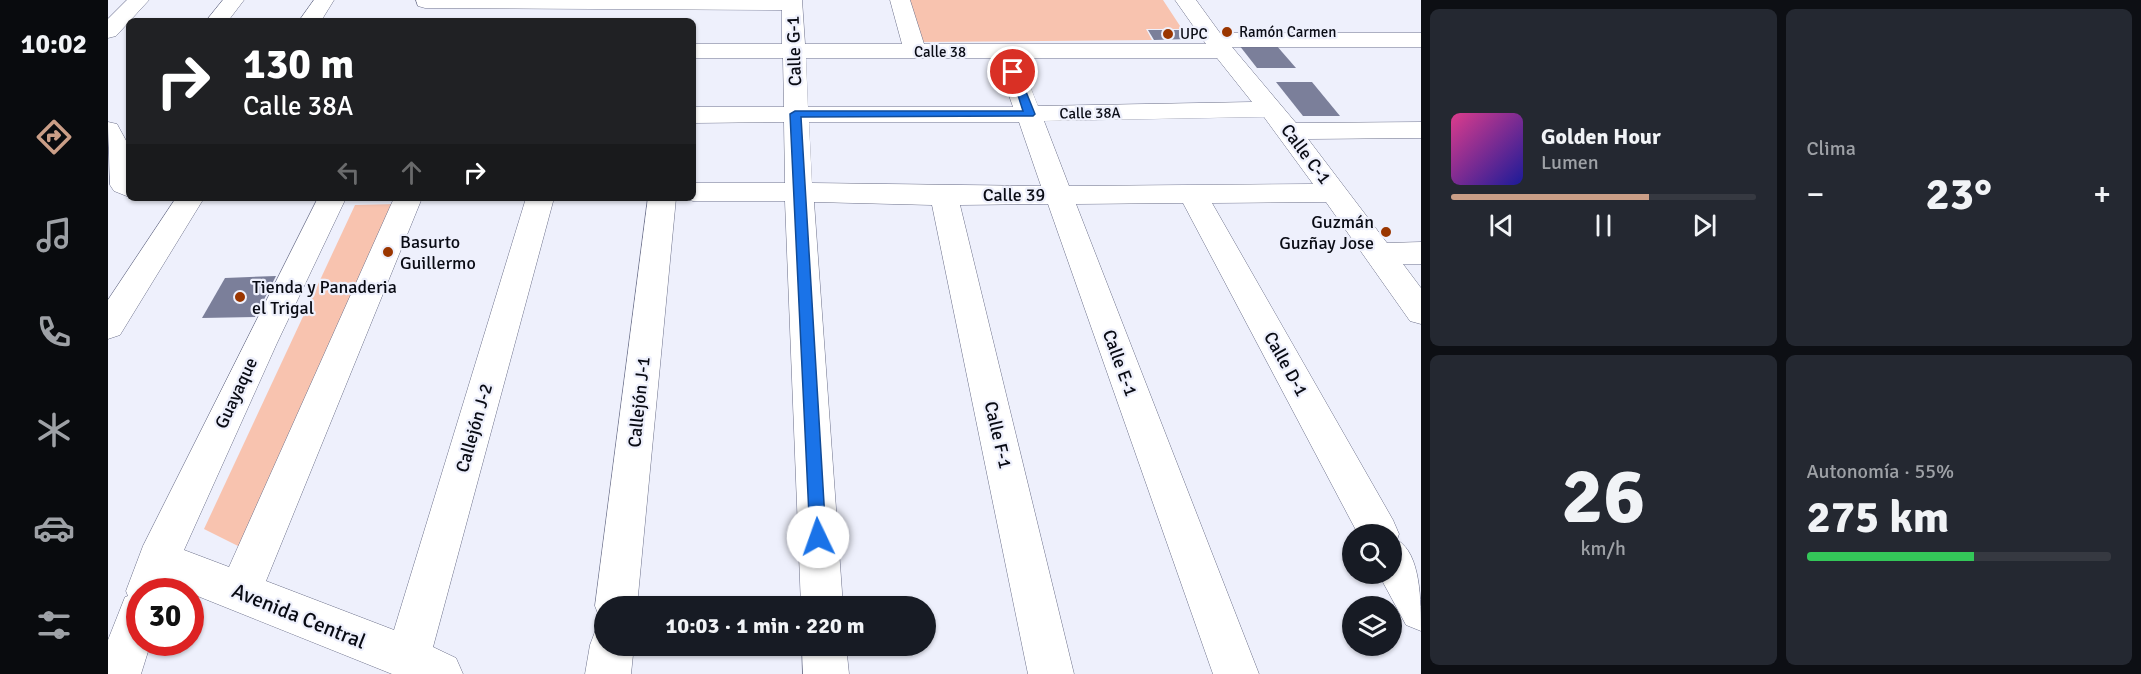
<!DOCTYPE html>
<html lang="es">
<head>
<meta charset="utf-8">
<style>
	body { margin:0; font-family:Signika,sans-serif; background:#242831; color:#f1f3f6; height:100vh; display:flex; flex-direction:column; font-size:22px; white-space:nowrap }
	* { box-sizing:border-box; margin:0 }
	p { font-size:20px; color:#9ea1a6 }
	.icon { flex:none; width:33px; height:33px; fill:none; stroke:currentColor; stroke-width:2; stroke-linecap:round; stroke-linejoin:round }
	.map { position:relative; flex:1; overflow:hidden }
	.side { display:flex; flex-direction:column; gap:9px; padding:9px; background:#0d0f14; width:720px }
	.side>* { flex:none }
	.banner { position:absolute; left:18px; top:18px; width:570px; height:183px; border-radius:9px; box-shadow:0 2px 4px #0004; background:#202124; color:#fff; overflow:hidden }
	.controls { position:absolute; left:1234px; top:524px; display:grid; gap:12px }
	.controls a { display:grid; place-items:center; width:60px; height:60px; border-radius:50%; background:#171b24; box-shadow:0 2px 4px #0004; font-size:30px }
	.speed { position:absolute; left:18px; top:578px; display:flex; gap:12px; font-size:30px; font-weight:700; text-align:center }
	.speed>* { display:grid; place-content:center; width:78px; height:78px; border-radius:50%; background:#171b24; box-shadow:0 2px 4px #0004; line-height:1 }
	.speed .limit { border:9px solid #d22; background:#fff; color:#111 }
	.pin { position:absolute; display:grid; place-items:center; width:51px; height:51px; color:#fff; margin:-26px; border:3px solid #fff; border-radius:50%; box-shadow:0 2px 6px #0007 }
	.me { position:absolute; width:66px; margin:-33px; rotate:357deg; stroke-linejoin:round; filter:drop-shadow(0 0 4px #0008) }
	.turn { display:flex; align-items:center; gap:21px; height:126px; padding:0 18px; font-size:27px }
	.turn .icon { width:78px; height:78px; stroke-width:2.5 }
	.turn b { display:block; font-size:42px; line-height:51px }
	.lanes { display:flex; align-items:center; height:57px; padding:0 18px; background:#0003; justify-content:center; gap:30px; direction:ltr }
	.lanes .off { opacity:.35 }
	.big { font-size:45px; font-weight:700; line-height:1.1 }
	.side .tile { flex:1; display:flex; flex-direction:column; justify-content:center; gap:9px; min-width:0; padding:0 21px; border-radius:9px; background:#242831 }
	.side .dial { align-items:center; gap:0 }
	.dial b { font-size:78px; line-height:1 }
	.song { display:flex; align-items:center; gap:18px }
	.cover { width:72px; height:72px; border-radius:9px; background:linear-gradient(135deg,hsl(330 70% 55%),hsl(240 70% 35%)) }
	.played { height:6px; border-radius:3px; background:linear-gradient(90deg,#ca9e87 65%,#363941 65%) }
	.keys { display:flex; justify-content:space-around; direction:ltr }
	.heat { display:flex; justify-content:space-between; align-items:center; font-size:33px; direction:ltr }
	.charge { height:9px; border-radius:4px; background:linear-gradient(90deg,#34c759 55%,#363941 0) }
	.side .tiles { flex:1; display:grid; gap:9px; grid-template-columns:repeat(2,1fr) }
	.trip { position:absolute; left:486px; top:596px; width:342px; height:60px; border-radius:30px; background:#171b24; box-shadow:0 2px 4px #0004; font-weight:700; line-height:60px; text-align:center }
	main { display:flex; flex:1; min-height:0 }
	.dock { display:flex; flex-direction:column; width:108px; justify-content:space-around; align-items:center; background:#090b0e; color:#9ea1a6 }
	.dock .icon { width:42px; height:42px }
	.dock .current { color:#ca9e87 }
	.dock b { font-size:27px; color:#f1f3f6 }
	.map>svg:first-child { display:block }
	.green { fill:#f8c3af }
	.building { fill:#7b7f9a }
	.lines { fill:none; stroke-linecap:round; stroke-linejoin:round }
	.minor-casing { stroke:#6c708a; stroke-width:1 }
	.minor { fill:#fff; fill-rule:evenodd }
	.route { fill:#1a73e8; stroke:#114b97; stroke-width:1.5 }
	.poi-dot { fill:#9a3600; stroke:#eef0fc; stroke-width:2 }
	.labels { text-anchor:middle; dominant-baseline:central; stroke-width:4.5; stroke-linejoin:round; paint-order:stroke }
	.far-poi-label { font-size:15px; fill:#090b14; stroke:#eef0fc; text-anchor:start }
	.far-street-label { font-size:15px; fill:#090b14; stroke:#eef0fc }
	.street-label { font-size:18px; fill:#090b14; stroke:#eef0fc }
	.poi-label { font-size:18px; fill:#090b14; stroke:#eef0fc; text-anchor:start }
	.near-street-label { font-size:21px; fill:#090b14; stroke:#eef0fc }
</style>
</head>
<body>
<main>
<nav class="dock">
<b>10:02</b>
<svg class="icon current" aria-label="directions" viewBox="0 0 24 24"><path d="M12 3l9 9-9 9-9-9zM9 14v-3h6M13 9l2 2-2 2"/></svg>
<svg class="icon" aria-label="music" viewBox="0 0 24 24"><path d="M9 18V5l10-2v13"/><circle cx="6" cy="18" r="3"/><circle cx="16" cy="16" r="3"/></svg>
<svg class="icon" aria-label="phone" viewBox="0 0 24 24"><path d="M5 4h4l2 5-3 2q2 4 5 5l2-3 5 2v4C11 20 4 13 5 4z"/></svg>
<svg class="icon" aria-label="climate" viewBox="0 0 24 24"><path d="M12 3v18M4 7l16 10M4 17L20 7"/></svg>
<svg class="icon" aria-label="car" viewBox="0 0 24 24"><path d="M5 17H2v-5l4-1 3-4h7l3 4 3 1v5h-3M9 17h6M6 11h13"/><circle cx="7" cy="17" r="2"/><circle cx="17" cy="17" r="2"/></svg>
<svg class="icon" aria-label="filters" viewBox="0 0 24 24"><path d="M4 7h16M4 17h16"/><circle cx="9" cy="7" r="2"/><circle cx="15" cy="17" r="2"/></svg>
</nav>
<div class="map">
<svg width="1313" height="674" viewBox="0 0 1313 674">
	<rect width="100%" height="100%" fill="#eef0fc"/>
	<g class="green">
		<path d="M 798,0 L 1055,0 L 1074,29 L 1038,29 L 1044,40 L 808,42 Z"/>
		<path d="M 289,204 L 138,550 L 96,529 L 247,205 Z"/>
	</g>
	<g class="building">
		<path d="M 1040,30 L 1074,30 L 1081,39 L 1046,40 Z"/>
		<path d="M 1131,45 L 1168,45 L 1188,68 L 1149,68 Z"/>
		<path d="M 1168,82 L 1204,82 L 1232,116 L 1195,116 Z"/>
		<path d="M 168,276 L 147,317 L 94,318 L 117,278 Z"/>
	</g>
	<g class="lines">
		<defs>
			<g id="minor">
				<path d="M 19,0 L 41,0 L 8,36 L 0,38 L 0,19 Z"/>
				<path d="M 115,0 L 136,0 L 120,21 L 98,21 Z"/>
				<path d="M 206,0 L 226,0 L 213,21 L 191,21 Z"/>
				<path d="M 308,0 L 694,0 L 697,44 L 794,44 L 782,0 L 802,0 L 816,44 L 1098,44 L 1067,0 L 1088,0 L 1112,33 L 1313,33 L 1313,47 L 1124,47 L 1188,123 L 1313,122 L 1313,138 L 1200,139 L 1279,243 L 1313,242 L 1313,264 L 1295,264 L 1313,288 L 1313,324 L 1302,321 L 1218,202 L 1104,203 L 1285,520 L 1291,534 L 1289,540 C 1313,553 1313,602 1313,631 L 1298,625 L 1270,573 L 1284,573 L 1284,534 L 1250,534 L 1075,203 L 968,204 L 1151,674 L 1105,674 L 940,204 L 852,205 L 966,674 L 920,674 L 824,205 L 706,202 L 735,606 L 693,606 L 677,201 L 585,201 L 575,198 L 585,198 L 585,183 L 677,183 L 676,122 L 585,123 L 585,107 L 676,107 L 675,58 L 585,58 L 585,44 L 674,44 L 674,10 L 317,8 L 310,6 ZM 698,58 L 888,58 L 905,107 L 700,107 ZM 911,58 L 1109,58 L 1144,102 L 930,106 ZM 1156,117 L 1205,184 L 961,186 L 936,121 ZM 701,122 L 911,122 L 933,186 L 704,183 Z"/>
				<path d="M 0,122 L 9,124 L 21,146 L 21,197 L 6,191 L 2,185 Z"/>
				<path d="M 68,198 L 96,198 L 12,335 L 0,339 L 0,300 Z"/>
				<path d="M 210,198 L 238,198 L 169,343 L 76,550 L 121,567 L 286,198 L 314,198 L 158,581 L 286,630 L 418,198 L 446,198 L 325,647 L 348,658 L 355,674 L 284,674 L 62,585 L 60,591 L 32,591 L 32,642 L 43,642 L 33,674 L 0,674 L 0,640 L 17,597 L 20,596 L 18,591 L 35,546 Z"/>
				<path d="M 540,198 L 568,198 L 529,606 L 496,606 L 496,623 L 493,621 L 487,606 Z"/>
				<path d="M 496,626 L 496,645 L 526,645 L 523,674 L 477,674 L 482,645 L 488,629 Z"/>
				<path d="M 694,645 L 738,645 L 741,674 L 695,674 Z"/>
			</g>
		</defs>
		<use href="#minor" class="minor-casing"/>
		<use href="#minor" class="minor"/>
	</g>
	<path class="route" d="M 902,70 L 910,72 L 927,114 L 925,116 L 693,117 L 718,537 L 716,542 L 710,545 L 704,542 L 702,537 L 682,114 L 687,111 L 915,111 Z"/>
	<g class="poi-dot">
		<circle cx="1119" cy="32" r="6"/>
		<circle cx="1060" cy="34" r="6"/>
		<circle cx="1278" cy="232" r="6"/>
		<circle cx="280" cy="252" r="6"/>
		<circle cx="132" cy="297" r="6"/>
	</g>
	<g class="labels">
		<g class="far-poi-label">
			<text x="1131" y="32">Ramón Carmen</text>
			<text x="1072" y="34">UPC</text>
		</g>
		<g class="far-street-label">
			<text x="832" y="52">Calle 38</text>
			<text transform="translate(982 113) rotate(-1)">Calle 38A</text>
		</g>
		<g class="street-label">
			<text transform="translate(686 51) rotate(-92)">Calle G-1</text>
			<text transform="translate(1198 154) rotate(53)">Calle C-1</text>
			<text x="906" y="195">Calle 39</text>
			<text transform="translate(1012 363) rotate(70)">Calle E-1</text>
			<text transform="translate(1178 364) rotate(61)">Calle D-1</text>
			<text transform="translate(128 393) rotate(-65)">Guayaque</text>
			<text transform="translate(531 402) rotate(-84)">Callejón J-1</text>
			<text transform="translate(366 428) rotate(-74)">Callejón J-2</text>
			<text transform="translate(890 435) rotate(77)">Calle F-1</text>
		</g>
		<g class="poi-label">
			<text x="1266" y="222" text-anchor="end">Guzmán<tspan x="1266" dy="21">Guzñay Jose</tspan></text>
			<text x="292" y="242">Basurto<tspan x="292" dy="21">Guillermo</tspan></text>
			<text x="144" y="287">Tienda y Panaderia<tspan x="144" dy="21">el Trigal</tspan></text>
		</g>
		<g class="near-street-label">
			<text transform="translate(191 616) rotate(22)">Avenida Central</text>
		</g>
	</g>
</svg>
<div class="controls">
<a><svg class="icon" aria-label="search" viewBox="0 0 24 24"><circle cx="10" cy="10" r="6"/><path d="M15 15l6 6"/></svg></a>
<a><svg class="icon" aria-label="layers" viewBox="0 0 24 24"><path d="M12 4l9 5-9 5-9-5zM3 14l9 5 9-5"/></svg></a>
</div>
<div class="speed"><div class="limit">30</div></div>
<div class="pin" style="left:905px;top:72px;background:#d93025"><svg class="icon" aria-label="arrive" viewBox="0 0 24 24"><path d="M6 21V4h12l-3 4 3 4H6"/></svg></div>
<svg class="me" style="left:710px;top:537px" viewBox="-20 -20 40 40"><circle r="19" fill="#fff"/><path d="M0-13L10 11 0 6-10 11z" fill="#1a73e8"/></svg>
<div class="trip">10:03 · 1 min · 220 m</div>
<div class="banner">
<div class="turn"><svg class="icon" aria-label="right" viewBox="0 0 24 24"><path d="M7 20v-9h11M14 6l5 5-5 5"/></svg><div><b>130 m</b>Calle 38A</div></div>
<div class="lanes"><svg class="icon off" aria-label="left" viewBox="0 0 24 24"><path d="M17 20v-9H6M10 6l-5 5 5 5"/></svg><svg class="icon off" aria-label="ahead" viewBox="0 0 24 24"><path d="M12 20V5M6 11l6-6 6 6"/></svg><svg class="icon" aria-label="right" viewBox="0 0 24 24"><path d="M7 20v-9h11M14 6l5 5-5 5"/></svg></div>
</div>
</div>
<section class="side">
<div class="tiles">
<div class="tile">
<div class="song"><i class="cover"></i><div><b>Golden Hour</b><p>Lumen</p></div></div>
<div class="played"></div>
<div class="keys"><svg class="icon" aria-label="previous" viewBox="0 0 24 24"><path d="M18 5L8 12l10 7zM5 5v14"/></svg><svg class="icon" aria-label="pause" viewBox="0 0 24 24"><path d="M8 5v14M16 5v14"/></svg><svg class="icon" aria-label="next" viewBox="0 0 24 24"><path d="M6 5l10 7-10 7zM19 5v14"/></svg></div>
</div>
<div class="tile"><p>Clima</p>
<div class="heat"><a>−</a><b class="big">23°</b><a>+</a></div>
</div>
<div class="tile dial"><b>26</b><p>km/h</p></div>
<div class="tile"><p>Autonomía · 55%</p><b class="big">275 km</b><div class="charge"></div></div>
</div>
</section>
</main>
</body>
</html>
